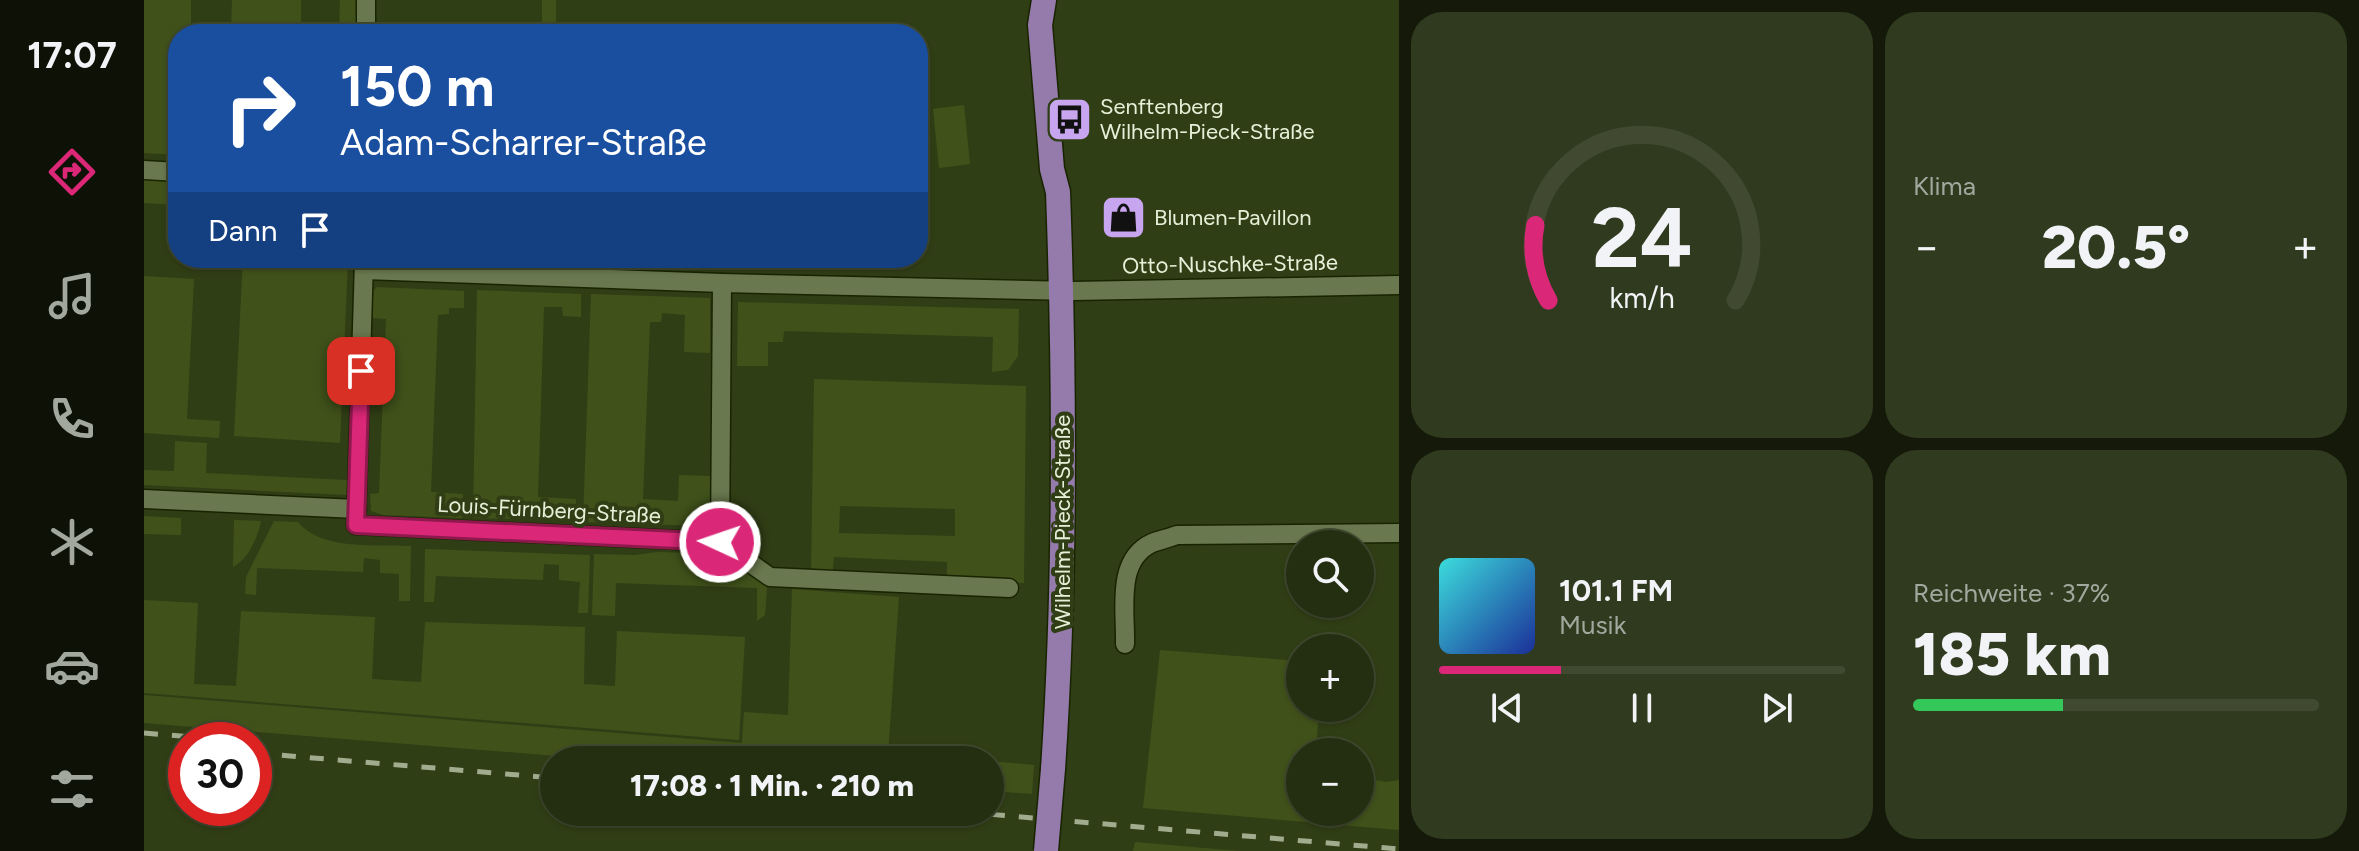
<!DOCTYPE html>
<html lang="de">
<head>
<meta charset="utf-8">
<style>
	body { margin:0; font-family:Figtree,sans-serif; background:#303a1e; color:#f1f3f6; height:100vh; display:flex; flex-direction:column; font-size:30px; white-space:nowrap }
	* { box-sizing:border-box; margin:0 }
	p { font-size:26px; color:#a3a89f }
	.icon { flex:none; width:44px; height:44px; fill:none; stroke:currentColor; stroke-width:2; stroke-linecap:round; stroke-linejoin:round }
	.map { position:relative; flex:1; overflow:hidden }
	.side { display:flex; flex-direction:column; gap:12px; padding:12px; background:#141909; width:960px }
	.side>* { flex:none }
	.hud { position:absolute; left:24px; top:24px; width:760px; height:244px; border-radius:32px; box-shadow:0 2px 6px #0004,0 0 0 2px #414a30; background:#1a4fa0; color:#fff; overflow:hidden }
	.buttons { position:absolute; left:1142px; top:530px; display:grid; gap:16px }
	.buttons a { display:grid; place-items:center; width:88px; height:88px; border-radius:50%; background:#242e10; box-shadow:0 2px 6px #0004,0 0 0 2px #414a30; font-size:40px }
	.speed { position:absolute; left:24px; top:722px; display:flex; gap:16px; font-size:40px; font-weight:700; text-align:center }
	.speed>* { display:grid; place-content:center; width:104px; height:104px; border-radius:50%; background:#242e10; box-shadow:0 2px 6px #0004,0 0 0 2px #414a30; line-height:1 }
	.speed .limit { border:12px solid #d22; background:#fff; color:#111 }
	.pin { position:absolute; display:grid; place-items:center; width:68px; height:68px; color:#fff; margin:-34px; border-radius:16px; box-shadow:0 4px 12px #0006 }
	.me { position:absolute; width:88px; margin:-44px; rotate:273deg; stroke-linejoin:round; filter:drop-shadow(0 0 6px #0008) }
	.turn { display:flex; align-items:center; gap:28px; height:168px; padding:0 40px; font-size:36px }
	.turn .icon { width:104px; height:104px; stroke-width:2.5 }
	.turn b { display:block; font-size:56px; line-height:68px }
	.then { display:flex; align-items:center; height:76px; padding:0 40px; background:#0003; gap:16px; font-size:30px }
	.big { font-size:60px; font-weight:800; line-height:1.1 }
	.side .tile { flex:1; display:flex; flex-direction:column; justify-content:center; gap:12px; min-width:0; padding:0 28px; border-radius:32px; background:#303a1e }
	.side .dial { align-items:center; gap:0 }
	.dial svg { height:208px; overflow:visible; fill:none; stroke:#414a30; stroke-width:7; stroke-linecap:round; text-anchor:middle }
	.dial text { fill:#f1f3f6; stroke:none }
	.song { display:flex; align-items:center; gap:24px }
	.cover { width:96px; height:96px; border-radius:12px; background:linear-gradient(135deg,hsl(180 70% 55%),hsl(230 70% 35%)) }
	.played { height:8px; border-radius:4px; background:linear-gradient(90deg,#db2777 30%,#414a30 30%) }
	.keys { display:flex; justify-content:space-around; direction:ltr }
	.heat { display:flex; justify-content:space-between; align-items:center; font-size:44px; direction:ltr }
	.charge { height:12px; border-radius:6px; background:linear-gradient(90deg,#34c759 37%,#414a30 0) }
	.side .tiles { flex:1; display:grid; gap:12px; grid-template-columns:repeat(2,1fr) }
	.trip { position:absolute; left:396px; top:746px; width:464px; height:80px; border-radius:40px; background:#242e10; box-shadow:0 2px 6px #0004,0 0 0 2px #414a30; font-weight:800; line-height:80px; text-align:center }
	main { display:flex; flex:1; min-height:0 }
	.menu { display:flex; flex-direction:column; width:144px; justify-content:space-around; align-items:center; background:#0e1206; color:#a3a89f }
	.menu .icon { width:56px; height:56px }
	.menu .current { color:#db2777 }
	.menu b { font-size:36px; color:#f1f3f6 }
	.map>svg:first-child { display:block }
	.green { fill:#40521a; fill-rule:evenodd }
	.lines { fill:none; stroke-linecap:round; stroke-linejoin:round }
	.minor-casing { stroke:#182400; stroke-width:21 }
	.major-casing { stroke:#182400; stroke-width:27 }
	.minor { stroke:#69784e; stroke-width:18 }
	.major { stroke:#957aac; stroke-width:24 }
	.rail { stroke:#a1ac8f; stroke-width:5; stroke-dasharray:14 14; stroke-linecap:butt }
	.major-bridge-casing { stroke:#182400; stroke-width:27; stroke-linecap:butt }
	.major-bridge { stroke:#957aac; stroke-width:24 }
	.route-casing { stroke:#8e194d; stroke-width:20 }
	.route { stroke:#db2777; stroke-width:14 }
	.labels { text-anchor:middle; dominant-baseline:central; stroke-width:8; stroke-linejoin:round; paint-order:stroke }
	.poi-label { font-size:22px; fill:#e6f0d9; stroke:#303e15; text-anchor:start }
	.street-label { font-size:22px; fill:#e6f0d9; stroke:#303e15 }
</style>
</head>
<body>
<main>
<nav class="menu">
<b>17:07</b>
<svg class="icon current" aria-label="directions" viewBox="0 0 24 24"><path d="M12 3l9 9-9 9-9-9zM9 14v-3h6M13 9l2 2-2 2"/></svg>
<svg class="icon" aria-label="music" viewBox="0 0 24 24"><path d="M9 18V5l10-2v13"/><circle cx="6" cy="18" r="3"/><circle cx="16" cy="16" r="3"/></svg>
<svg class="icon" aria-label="phone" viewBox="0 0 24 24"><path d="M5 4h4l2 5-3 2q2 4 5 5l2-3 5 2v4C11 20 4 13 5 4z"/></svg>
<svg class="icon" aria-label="climate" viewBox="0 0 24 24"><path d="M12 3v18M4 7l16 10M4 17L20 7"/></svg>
<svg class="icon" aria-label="car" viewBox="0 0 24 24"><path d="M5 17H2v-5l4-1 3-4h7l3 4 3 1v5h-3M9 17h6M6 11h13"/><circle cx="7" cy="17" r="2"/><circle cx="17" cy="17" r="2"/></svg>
<svg class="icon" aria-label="filters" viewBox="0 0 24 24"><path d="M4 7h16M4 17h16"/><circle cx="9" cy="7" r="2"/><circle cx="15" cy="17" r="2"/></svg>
</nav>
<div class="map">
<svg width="1255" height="851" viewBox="0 0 1255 851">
	<rect width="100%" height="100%" fill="#303e15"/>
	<g class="green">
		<path d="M 0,0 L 47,0 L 47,34 L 34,34 L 34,155 L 0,153 Z"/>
		<path d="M 88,0 L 157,0 L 157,34 L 87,34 Z"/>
		<path d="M 196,0 L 214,0 L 214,34 L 195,34 Z"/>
		<path d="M 398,0 L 412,0 L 412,34 L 403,34 L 403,24 L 398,24 Z"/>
		<path d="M 820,105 L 826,164 L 795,168 L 789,109 Z"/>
		<path d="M 0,178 L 34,180 L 34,205 L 0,203 Z"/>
		<path d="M 99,258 L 213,258 L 213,260 L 204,260 L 196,443 L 90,436 Z"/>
		<path d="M 0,276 L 50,279 L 43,419 L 76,421 L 75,438 L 0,433 Z"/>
		<path d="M 233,287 L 320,291 L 320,308 L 305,308 L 305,314 L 294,315 L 287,492 L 319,494 L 318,518 L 239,515 L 227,511 L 226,494 L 235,493 L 242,319 L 227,318 L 229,291 Z"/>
		<path d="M 333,290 L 437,294 L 437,317 L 419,316 L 418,307 L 400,307 L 394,497 L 432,499 L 432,521 L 329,518 Z"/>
		<path d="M 447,294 L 566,298 L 566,353 L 540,352 L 541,315 L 518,313 L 517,322 L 506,322 L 499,499 L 534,501 L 535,475 L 568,476 L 567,514 L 565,520 L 556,526 L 439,522 Z"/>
		<path d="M 594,302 L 875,309 L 874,356 L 864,370 L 848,372 L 849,337 L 640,331 L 639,342 L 624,342 L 624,366 L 593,366 Z"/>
		<path d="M 670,379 L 882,386 L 880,583 L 803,580 L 803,562 L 690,557 L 688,576 L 667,575 ZM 696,506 L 811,509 L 811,536 L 695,533 Z"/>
		<path d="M 31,441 L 63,443 L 62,473 L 203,480 L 203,495 L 0,485 L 0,470 L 30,471 Z"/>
		<path d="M 0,516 L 37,518 L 37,535 L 0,534 Z"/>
		<path d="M 90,520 L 117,521 C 114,537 104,560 89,567 Z"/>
		<path d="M 130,521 L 154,522 C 177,551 232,544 267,546 L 266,601 L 255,601 L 255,574 L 236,573 L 236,560 L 220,558 L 219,572 L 113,568 L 112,595 L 101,594 L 102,577 Z"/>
		<path d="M 281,549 L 446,555 L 444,613 L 434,613 L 436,582 L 415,580 L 415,565 L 400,564 L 399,580 L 292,576 L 290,602 L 280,602 Z"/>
		<path d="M 513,552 L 581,554 L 620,583 L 623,589 L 621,615 L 613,621 L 613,588 L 472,583 L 471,616 L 448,615 L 450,554 L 491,555 Z"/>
		<path d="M 648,589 L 755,597 L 744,754 L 825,760 L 463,760 L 0,723 L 0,695 L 598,743 L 600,712 L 644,715 Z"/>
		<path d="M 0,600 L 54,603 L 50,684 L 92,686 L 97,611 L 231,617 L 228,679 L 277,682 L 281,622 L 441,627 L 440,684 L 471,686 L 473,631 L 601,637 L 595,740 L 0,693 Z"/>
		<path d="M 1016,650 L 1156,661 L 1156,708 L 1175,708 L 1172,752 L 1156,752 L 1156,812 L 1216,812 L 1216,777 L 1242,782 L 1255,780 L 1255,830 L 999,808 Z"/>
		<path d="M 846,761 L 890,765 L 888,794 L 846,791 Z"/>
		<path d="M 991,842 L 1095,851 L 989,851 Z"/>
	</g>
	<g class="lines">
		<defs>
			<g id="minor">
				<path d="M 222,0 L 222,34"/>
				<path d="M 0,170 L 34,172"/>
				<path d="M 220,261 L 212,525 L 576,542"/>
				<path d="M 220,270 L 578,283 L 930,291 L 1255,285"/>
				<path d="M 0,499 L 213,509"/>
				<path d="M 576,542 L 626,577 L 865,588"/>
				<path d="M 576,542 L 578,283"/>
				<path d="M 981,644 C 982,611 971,560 1008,543 C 1016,540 1025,538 1033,535 L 1255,533"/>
			</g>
			<path id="major" d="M 900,0 L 896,25 L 908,169 L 914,192 C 921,384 922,577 909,769"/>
		</defs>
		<use href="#minor" class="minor-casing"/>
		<use href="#major" class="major-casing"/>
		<use href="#minor" class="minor"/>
		<use href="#major" class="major"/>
		<g class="rail">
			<path d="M 0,733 L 85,740"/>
			<path d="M 110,753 L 410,778"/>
			<path d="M 819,812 L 1255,849"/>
		</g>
		<defs>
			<path id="major-bridge" d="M 902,851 L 909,769"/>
		</defs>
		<use href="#major-bridge" class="major-bridge-casing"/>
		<use href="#major-bridge" class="major-bridge"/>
	</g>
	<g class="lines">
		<defs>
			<path id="route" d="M 217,371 L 212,525 L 576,542"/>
		</defs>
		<use href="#route" class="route-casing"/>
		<use href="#route" class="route"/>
	</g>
	<defs>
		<symbol id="bus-square" viewBox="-11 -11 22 22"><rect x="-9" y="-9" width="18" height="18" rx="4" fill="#c7a6ef" stroke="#303e15"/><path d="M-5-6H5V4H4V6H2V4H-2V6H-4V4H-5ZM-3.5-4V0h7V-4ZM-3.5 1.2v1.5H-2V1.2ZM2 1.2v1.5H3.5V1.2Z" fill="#111"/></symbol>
		<symbol id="shop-square" viewBox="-11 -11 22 22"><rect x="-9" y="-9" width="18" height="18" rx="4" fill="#c7a6ef" stroke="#303e15"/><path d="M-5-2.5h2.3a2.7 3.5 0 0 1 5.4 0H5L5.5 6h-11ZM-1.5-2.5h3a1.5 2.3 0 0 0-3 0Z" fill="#111"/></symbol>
	</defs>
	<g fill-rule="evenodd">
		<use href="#bus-square" x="900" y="94" width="51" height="51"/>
		<use href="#shop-square" x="954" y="192" width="51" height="51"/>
	</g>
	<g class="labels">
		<g class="poi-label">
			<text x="956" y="106">Senftenberg<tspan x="956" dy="25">Wilhelm-Pieck-Straße</tspan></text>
			<text x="1010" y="217">Blumen-Pavillon</text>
		</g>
		<g class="street-label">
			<text transform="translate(1086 264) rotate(-1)">Otto-Nuschke-Straße</text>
			<text transform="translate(405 510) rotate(3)">Louis-Fürnberg-Straße</text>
			<text transform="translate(918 522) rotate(-90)">Wilhelm-Pieck-Straße</text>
		</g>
	</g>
</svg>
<div class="buttons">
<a><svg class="icon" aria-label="search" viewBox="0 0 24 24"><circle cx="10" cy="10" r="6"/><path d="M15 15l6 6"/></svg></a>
<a>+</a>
<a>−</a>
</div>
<div class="speed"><div class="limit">30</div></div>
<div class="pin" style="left:217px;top:371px;background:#d93025"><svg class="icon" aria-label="arrive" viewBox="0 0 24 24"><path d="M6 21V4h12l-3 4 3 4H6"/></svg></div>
<svg class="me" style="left:576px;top:542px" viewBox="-20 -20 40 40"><circle r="17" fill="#db2777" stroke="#fff" stroke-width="3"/><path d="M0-11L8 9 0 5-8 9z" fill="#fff"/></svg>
<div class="trip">17:08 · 1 Min. · 210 m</div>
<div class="hud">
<div class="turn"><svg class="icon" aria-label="right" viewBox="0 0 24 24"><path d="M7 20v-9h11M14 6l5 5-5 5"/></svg><div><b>150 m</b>Adam-Scharrer-Straße</div></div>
<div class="then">Dann<svg class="icon" aria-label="arrive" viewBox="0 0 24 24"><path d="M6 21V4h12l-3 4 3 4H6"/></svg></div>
</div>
</div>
<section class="side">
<div class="tiles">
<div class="tile dial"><svg viewBox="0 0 100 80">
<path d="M14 69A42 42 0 1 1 86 69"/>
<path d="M14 69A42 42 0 0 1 9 40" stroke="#db2777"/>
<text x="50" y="56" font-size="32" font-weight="700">24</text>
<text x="50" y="72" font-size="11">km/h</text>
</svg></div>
<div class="tile"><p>Klima</p>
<div class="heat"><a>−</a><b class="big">20.5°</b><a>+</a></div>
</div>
<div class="tile">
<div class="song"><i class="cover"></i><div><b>101.1 FM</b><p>Musik</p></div></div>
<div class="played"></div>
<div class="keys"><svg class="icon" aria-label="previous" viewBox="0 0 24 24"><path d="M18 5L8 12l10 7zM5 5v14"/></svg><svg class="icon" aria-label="pause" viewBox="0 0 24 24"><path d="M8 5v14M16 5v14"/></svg><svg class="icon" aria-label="next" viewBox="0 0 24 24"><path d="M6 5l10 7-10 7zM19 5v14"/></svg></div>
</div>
<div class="tile"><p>Reichweite · 37%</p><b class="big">185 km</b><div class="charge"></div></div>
</div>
</section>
</main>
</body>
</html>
